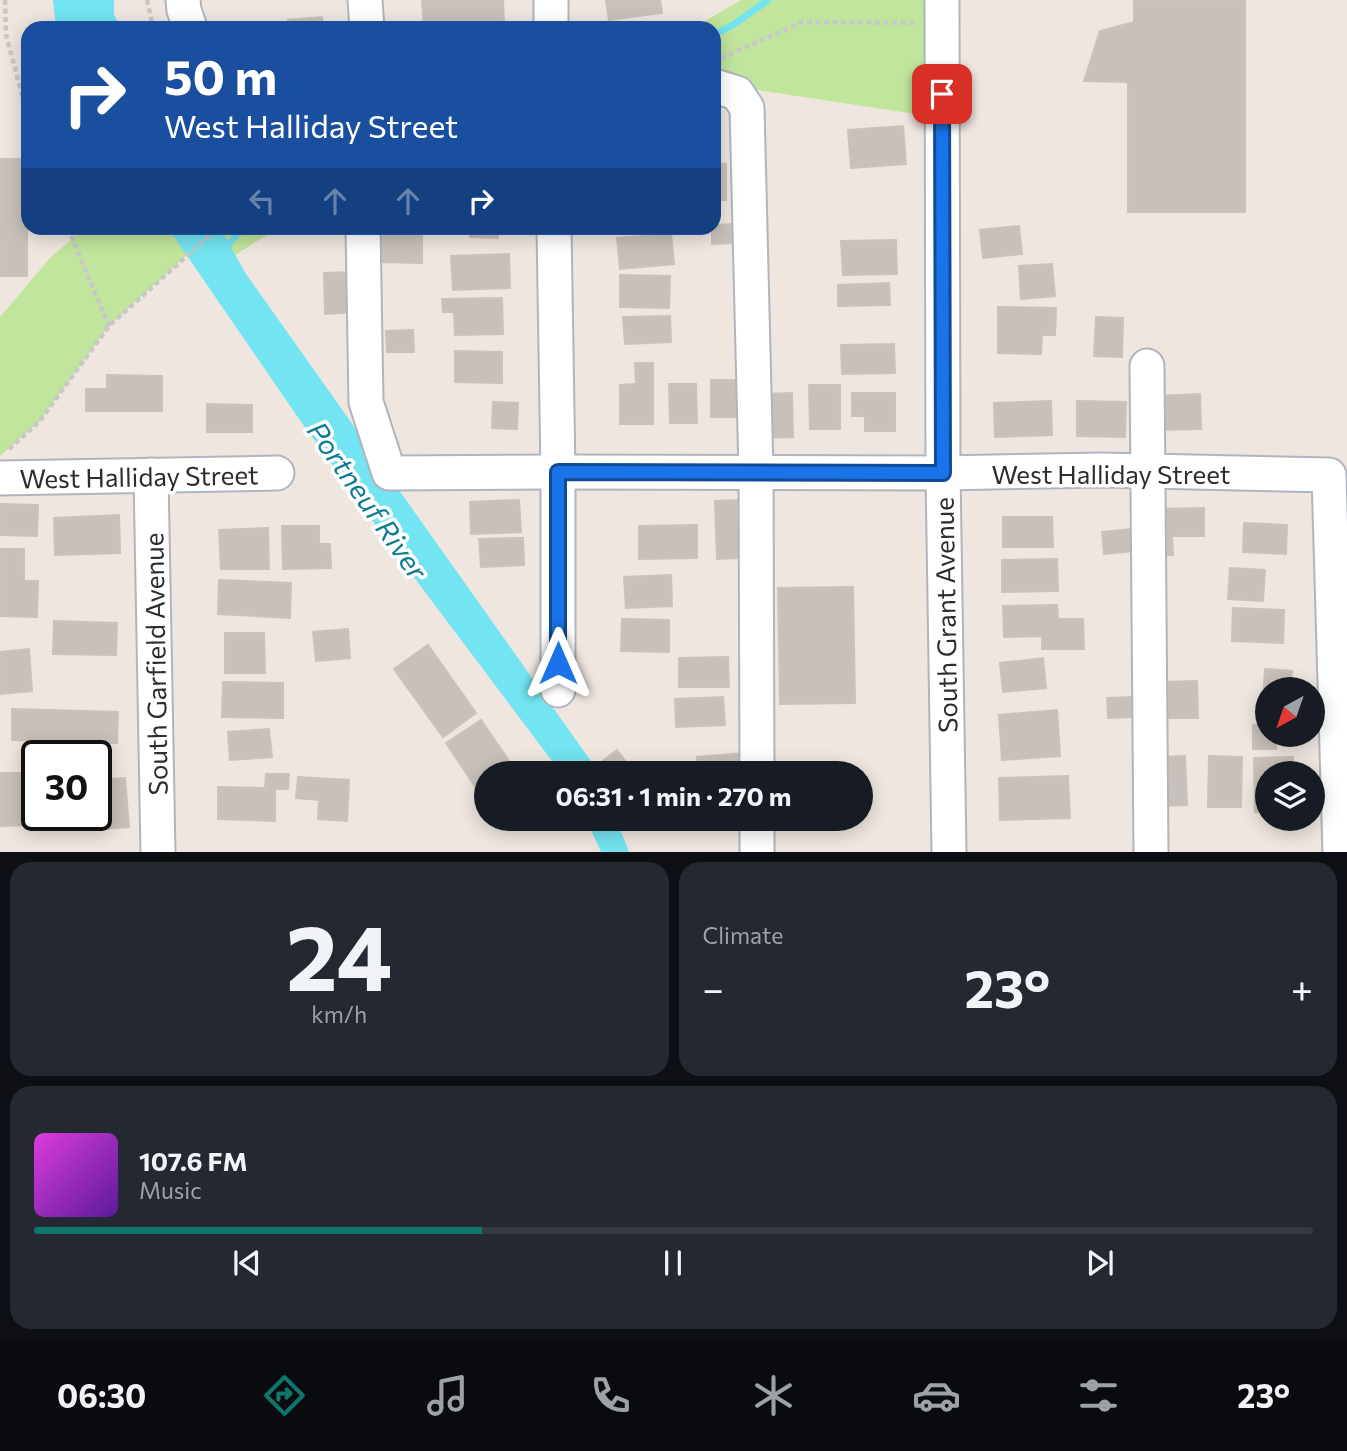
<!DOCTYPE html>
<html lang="en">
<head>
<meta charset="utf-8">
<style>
	body { margin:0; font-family:Commissioner,sans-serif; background:#242831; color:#f1f3f6; height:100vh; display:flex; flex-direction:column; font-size:26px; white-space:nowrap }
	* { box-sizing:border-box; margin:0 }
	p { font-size:23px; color:#9ea1a6 }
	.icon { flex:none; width:38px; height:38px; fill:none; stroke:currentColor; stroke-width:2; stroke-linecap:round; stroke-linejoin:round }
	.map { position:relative; height:852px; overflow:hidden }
	.sheet { display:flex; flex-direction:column; gap:10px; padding:10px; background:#0d0f14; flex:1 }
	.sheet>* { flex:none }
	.hud { position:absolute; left:21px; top:21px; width:700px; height:214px; border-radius:21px; box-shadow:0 4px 18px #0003; background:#1a4fa0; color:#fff; overflow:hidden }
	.needle { width:46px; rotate:220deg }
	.tools { position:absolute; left:1255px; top:677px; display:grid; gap:14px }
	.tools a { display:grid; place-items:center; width:70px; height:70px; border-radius:50%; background:#171b24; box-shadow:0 4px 18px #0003; font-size:35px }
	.speed { position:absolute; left:21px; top:740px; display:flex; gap:14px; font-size:35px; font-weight:700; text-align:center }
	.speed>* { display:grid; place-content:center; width:91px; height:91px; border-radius:50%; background:#171b24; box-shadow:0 4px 18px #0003; line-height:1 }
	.speed .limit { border:4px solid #111; border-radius:10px; background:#fff; color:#111 }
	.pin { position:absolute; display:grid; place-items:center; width:60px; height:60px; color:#fff; margin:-30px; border-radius:14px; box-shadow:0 4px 10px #0006 }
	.me { position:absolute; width:77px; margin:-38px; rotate:0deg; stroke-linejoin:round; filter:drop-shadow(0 0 5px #0008) }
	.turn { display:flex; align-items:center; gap:24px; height:147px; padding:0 28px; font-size:32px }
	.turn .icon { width:91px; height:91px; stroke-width:2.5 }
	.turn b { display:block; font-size:49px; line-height:60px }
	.lanes { display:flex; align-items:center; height:66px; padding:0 28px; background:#0003; justify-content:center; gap:35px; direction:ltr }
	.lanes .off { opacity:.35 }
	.big { font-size:52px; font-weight:700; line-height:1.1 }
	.sheet .card { flex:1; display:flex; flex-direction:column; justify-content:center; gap:10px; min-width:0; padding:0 24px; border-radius:21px; background:#242831 }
	.sheet .dial { align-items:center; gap:0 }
	.dial b { font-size:91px; line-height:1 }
	.song { display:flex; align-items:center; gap:21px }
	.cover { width:84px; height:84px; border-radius:10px; background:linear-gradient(135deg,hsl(300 70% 55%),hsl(270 70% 35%)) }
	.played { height:7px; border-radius:4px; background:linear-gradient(90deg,#0f766e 35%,#363941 35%) }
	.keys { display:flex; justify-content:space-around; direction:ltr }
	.heat { display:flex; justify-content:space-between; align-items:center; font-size:38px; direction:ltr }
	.sheet .tiles { flex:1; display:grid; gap:10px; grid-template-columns:1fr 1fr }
	.card:last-child { grid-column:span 2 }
	.trip { position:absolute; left:474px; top:761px; width:399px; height:70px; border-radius:35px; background:#171b24; box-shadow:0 4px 18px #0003; font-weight:700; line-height:70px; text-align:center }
	.dock { display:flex; height:112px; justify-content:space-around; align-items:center; background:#090b0e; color:#9ea1a6 }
	.dock .icon { width:49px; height:49px }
	.dock .current { color:#0f766e }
	.dock b { font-size:32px; color:#f1f3f6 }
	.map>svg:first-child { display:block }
	.green { fill:#c1e59c }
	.water { fill:#73e4f1 }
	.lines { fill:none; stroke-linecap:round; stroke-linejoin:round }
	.stream { stroke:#73e4f1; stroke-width:7 }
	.river { stroke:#73e4f1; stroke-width:42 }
	.building { fill:#c8c1bb; stroke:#cbc2b9; stroke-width:2 }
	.minor-casing { stroke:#b0b5bd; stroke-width:37 }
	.path { stroke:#c8c8c8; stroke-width:4.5; stroke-dasharray:5 3.5; stroke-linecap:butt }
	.minor { stroke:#fff; stroke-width:33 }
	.route-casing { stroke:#114b97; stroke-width:18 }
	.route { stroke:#1a73e8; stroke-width:12 }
	.labels { text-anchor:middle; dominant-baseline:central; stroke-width:7; stroke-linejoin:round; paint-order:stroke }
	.street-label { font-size:26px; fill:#2d2d2d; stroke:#fff }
	.water-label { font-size:28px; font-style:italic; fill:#0c7c94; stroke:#fff }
</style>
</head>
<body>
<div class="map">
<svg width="1347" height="853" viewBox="0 0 1347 853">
	<rect width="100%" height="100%" fill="#efe6e0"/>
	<g class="green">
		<path d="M 741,0 L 942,0 L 942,118 L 731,86 L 714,91 L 714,28 L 693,28 Z"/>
		<path d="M 85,228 L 168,228 L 187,255 L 109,326 L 39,422 L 0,456 L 0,317 L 51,257 Z"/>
		<path d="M 219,228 L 278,228 L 235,255 Z"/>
	</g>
	<g class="water">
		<path d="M 78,0 L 114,0 L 114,14 L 120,28 L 81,28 Z"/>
		<path d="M 168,228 L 220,228 L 246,274 L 593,764 L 597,773 L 561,773 L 398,556 L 297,416 Z"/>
		<path d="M 586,819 L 616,819 L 629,852 L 601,852 Z"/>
	</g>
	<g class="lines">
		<g class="stream">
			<path d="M 714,35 L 733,25 L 768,0"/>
			<path d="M 223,250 L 243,228"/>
		</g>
		<path class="river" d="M 74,0 L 76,17 L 81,28"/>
	</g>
	<g class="building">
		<path d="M 422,0 L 503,0 L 504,24 L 424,28 Z"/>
		<path d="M 606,0 L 660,0 L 662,13 L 609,20 Z"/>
		<path d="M 1134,0 L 1245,0 L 1245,212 L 1128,212 L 1128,82 L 1084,81 L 1100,31 L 1134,22 Z"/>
		<path d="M 322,17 L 323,28 L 289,28 L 288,20 Z"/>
		<path d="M 714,125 L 717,125 L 716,156 L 714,156 Z"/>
		<path d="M 903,126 L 906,164 L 851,168 L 848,130 Z"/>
		<rect x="0" y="159" width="27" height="117"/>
		<path d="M 714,163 L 726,164 L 726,200 L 714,200 Z"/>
		<path d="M 737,224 L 738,243 L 712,244 L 712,228 L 714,228 L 714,225 Z"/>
		<path d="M 1019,226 L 1022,254 L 983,258 L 980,230 Z"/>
		<path d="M 470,228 L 498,228 L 498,238 L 470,237 Z"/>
		<path d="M 380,230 L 422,231 L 422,263 L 379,262 Z"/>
		<path d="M 671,234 L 674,264 L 620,269 L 617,238 Z"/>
		<path d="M 896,240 L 897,274 L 843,275 L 841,241 Z"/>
		<path d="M 509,254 L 510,288 L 453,290 L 451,256 Z"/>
		<path d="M 1052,264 L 1055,296 L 1021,299 L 1019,266 Z"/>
		<path d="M 355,272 L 357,312 L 325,314 L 324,273 Z"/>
		<path d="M 620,275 L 670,276 L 669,308 L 620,307 Z"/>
		<path d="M 889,283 L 890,305 L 838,306 L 838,285 Z"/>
		<path d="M 502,298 L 503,334 L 455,335 L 454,312 L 443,312 L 442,299 Z"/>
		<path d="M 998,307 L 1056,308 L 1055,335 L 1042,335 L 1041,354 L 998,353 Z"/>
		<path d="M 670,316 L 671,342 L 625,344 L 623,317 Z"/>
		<path d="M 1096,317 L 1123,318 L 1122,357 L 1094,356 Z"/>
		<path d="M 413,330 L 414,352 L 387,352 L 386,331 Z"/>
		<path d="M 894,344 L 895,373 L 842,374 L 841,345 Z"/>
		<path d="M 455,351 L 502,352 L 502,383 L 455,382 Z"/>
		<path d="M 635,363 L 653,363 L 653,424 L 620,424 L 620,385 L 636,384 Z"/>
		<path d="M 107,375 L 162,376 L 162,411 L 86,411 L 86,389 L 107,389 Z"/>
		<rect x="711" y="380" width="27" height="37"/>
		<path d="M 669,384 L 696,384 L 697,423 L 670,423 Z"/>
		<path d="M 809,385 L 840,385 L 840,429 L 810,429 Z"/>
		<path d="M 792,393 L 793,437 L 766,438 L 765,394 Z"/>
		<path d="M 852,393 L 895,393 L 895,431 L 865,431 L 865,416 L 852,416 Z"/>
		<path d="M 1200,394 L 1201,429 L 1156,430 L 1155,396 Z"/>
		<path d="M 1051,401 L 1052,435 L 995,437 L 994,403 Z"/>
		<path d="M 1077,401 L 1126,402 L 1125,437 L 1077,436 Z"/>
		<path d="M 493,402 L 518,403 L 517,429 L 492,428 Z"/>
		<path d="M 207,404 L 252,405 L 252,432 L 207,432 Z"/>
		<path d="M 519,500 L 521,532 L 471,534 L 470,502 Z"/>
		<path d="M 738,500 L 740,558 L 717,559 L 715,501 Z"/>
		<path d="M 0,504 L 38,505 L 37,536 L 0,535 Z"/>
		<path d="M 1204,508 L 1204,536 L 1172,536 L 1173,555 L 1154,556 L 1153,509 Z"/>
		<path d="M 119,515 L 120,553 L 55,555 L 54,518 Z"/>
		<path d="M 1003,517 L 1052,517 L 1053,547 L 1003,547 Z"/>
		<path d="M 1244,523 L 1287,525 L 1286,554 L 1243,552 Z"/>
		<path d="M 697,525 L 697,558 L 639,559 L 639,526 Z"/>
		<path d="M 282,526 L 319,526 L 319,544 L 330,544 L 331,568 L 283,569 Z"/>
		<path d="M 268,528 L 269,569 L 221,569 L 219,530 Z"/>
		<path d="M 1132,529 L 1134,551 L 1104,554 L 1102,532 Z"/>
		<path d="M 523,538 L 524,565 L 481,567 L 479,539 Z"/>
		<path d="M 0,549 L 24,549 L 24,581 L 38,581 L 37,617 L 0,616 Z"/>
		<path d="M 1057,559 L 1058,591 L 1002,592 L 1002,560 Z"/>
		<path d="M 1230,568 L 1265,570 L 1263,601 L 1228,599 Z"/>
		<path d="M 671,575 L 672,606 L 626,608 L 624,577 Z"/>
		<path d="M 219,580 L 291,583 L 290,618 L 218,614 Z"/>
		<path d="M 853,587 L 855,703 L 780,704 L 778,588 Z"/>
		<path d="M 1057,605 L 1058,619 L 1083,619 L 1084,649 L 1042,649 L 1042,636 L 1004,637 L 1003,606 Z"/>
		<path d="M 1233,608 L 1284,610 L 1283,643 L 1232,641 Z"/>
		<path d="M 622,619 L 669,620 L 669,652 L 621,651 Z"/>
		<path d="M 54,621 L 117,623 L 116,655 L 53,654 Z"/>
		<path d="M 348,629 L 350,658 L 316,661 L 313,632 Z"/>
		<path d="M 225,633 L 264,633 L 265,673 L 225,673 Z"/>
		<path d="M 428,645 L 476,713 L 443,737 L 394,669 Z"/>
		<path d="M 29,649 L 32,691 L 0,694 L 0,652 Z"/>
		<path d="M 728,657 L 729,687 L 679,687 L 679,658 Z"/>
		<path d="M 1043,658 L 1046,688 L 1003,692 L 1000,663 Z"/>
		<path d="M 1265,669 L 1292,671 L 1290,690 L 1267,690 L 1267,715 L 1262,714 Z"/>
		<path d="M 1197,681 L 1198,718 L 1166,718 L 1165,682 Z"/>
		<path d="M 223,682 L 283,683 L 283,718 L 222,717 Z"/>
		<path d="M 723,697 L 725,725 L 676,727 L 675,699 Z"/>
		<path d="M 1133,697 L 1133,717 L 1108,718 L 1107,698 Z"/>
		<path d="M 12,709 L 118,712 L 117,743 L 12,740 Z"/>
		<path d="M 1057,710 L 1060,756 L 1002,760 L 999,715 Z"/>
		<path d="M 481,720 L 518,774 L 486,774 L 486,803 L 446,743 Z"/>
		<path d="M 1253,725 L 1267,725 L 1267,735 L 1276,735 L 1276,749 L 1253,749 Z"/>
		<path d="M 269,729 L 272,757 L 230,760 L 228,732 Z"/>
		<path d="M 617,750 L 635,774 L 600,774 L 595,767 Z"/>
		<path d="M 744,753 L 746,774 L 698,774 L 697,757 Z"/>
		<path d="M 1185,756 L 1187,805 L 1156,806 L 1154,757 Z"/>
		<path d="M 1209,756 L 1242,757 L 1241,807 L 1208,807 Z"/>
		<path d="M 1293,757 L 1293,774 L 1267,774 L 1267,812 L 1255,812 L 1254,758 Z"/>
		<path d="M 0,773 L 23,773 L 23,775 L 37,775 L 37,816 L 57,816 L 57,824 L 0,826 Z"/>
		<path d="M 266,774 L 289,774 L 288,789 L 275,789 L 275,821 L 218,819 L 218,787 L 265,788 Z"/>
		<path d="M 1068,776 L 1070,818 L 1000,820 L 999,778 Z"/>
		<path d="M 298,777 L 349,780 L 347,821 L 318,819 L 319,800 L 296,798 Z"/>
		<path d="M 125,778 L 129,827 L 102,829 L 98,780 Z"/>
		<path d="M 64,816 L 92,816 L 93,827 L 65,829 Z"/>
	</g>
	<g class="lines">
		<defs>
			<g id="minor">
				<path d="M 183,0 L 184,10 L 190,28"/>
				<path d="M 365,0 L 367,28"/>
				<path d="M 551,0 L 551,28"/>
				<path d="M 942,0 L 943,473 L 949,853"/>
				<path d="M 714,86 L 737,93 L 747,108 L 756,472 L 757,774"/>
				<path d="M 363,228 L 366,402 L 389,473 L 558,472 L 943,473 L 1102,470 L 1329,475 L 1340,853"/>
				<path d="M 554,228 L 558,472 L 558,690"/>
				<path d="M 1147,366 L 1151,853"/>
				<path d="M 151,475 L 158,853"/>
				<path d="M 0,478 L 277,473"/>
				<path d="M 757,819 L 757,853"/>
			</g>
		</defs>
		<use href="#minor" class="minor-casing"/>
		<g class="path">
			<path d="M 5,0 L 6,35 L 28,117"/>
			<path d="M 147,0 L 153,28"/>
			<path d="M 721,58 L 803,22 L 915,23"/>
			<path d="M 68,228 L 109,326"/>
			<path d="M 9,449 L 39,422 L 109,326 L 218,228"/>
		</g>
		<use href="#minor" class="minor"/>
	</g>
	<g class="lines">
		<defs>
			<path id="route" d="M 558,663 L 558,472 L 943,473 L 942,94"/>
		</defs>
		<use href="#route" class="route-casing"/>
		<use href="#route" class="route"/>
	</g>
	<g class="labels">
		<g class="street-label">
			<text x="1111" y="473">West Halliday Street</text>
			<text transform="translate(139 476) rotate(-1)">West Halliday Street</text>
			<text transform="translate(945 615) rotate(-91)">South Grant Avenue</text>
			<text transform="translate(155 664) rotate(-91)">South Garfield Avenue</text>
		</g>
		<g class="water-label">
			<text transform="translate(368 500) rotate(55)">Portneuf River</text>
		</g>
	</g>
</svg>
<div class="tools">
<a><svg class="needle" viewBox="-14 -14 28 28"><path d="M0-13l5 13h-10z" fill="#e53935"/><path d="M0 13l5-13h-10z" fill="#9ea1a6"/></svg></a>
<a><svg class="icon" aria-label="layers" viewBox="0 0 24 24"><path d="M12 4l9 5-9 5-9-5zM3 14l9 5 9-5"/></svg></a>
</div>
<div class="speed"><div class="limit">30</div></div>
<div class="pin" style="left:942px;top:94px;background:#d93025"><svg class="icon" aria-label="arrive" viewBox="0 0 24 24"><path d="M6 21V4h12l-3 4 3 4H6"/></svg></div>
<svg class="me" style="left:558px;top:663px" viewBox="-20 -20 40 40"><path d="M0-17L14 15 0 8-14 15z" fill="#1a73e8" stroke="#fff" stroke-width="4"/></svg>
<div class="trip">06:31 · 1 min · 270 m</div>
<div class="hud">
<div class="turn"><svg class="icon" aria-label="right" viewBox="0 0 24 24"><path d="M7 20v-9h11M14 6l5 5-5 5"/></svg><div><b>50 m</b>West Halliday Street</div></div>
<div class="lanes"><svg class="icon off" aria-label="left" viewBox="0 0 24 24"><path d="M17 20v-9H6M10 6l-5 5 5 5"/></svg><svg class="icon off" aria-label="ahead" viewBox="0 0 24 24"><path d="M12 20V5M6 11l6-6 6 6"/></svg><svg class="icon off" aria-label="ahead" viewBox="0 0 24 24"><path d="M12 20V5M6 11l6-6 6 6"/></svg><svg class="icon" aria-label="right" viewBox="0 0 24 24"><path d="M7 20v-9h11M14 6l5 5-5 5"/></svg></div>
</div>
</div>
<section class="sheet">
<div class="tiles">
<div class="card dial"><b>24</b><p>km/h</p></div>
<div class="card"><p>Climate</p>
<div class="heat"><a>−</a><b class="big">23°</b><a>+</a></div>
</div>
<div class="card">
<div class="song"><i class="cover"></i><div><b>107.6 FM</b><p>Music</p></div></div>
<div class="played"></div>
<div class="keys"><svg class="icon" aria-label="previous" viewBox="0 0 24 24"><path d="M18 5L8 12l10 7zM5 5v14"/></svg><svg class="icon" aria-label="pause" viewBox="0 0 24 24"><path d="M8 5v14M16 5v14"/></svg><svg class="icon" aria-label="next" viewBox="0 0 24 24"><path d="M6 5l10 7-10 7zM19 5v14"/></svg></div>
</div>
</div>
</section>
<nav class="dock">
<b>06:30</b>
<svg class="icon current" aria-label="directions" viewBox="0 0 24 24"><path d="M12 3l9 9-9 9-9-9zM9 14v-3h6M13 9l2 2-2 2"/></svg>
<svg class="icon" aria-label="music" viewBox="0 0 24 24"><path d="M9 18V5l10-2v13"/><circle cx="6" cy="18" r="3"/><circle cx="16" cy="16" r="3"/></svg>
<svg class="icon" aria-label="phone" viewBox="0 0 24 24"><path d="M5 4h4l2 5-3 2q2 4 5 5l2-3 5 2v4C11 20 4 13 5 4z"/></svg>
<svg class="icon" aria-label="climate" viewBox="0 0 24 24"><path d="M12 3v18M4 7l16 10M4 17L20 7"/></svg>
<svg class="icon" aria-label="car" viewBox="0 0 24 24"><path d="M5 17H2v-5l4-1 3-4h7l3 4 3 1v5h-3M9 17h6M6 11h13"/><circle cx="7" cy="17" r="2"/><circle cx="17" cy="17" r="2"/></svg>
<svg class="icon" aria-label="filters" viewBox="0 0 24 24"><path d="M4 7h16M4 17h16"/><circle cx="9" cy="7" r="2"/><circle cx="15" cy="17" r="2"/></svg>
<b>23°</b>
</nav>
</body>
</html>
